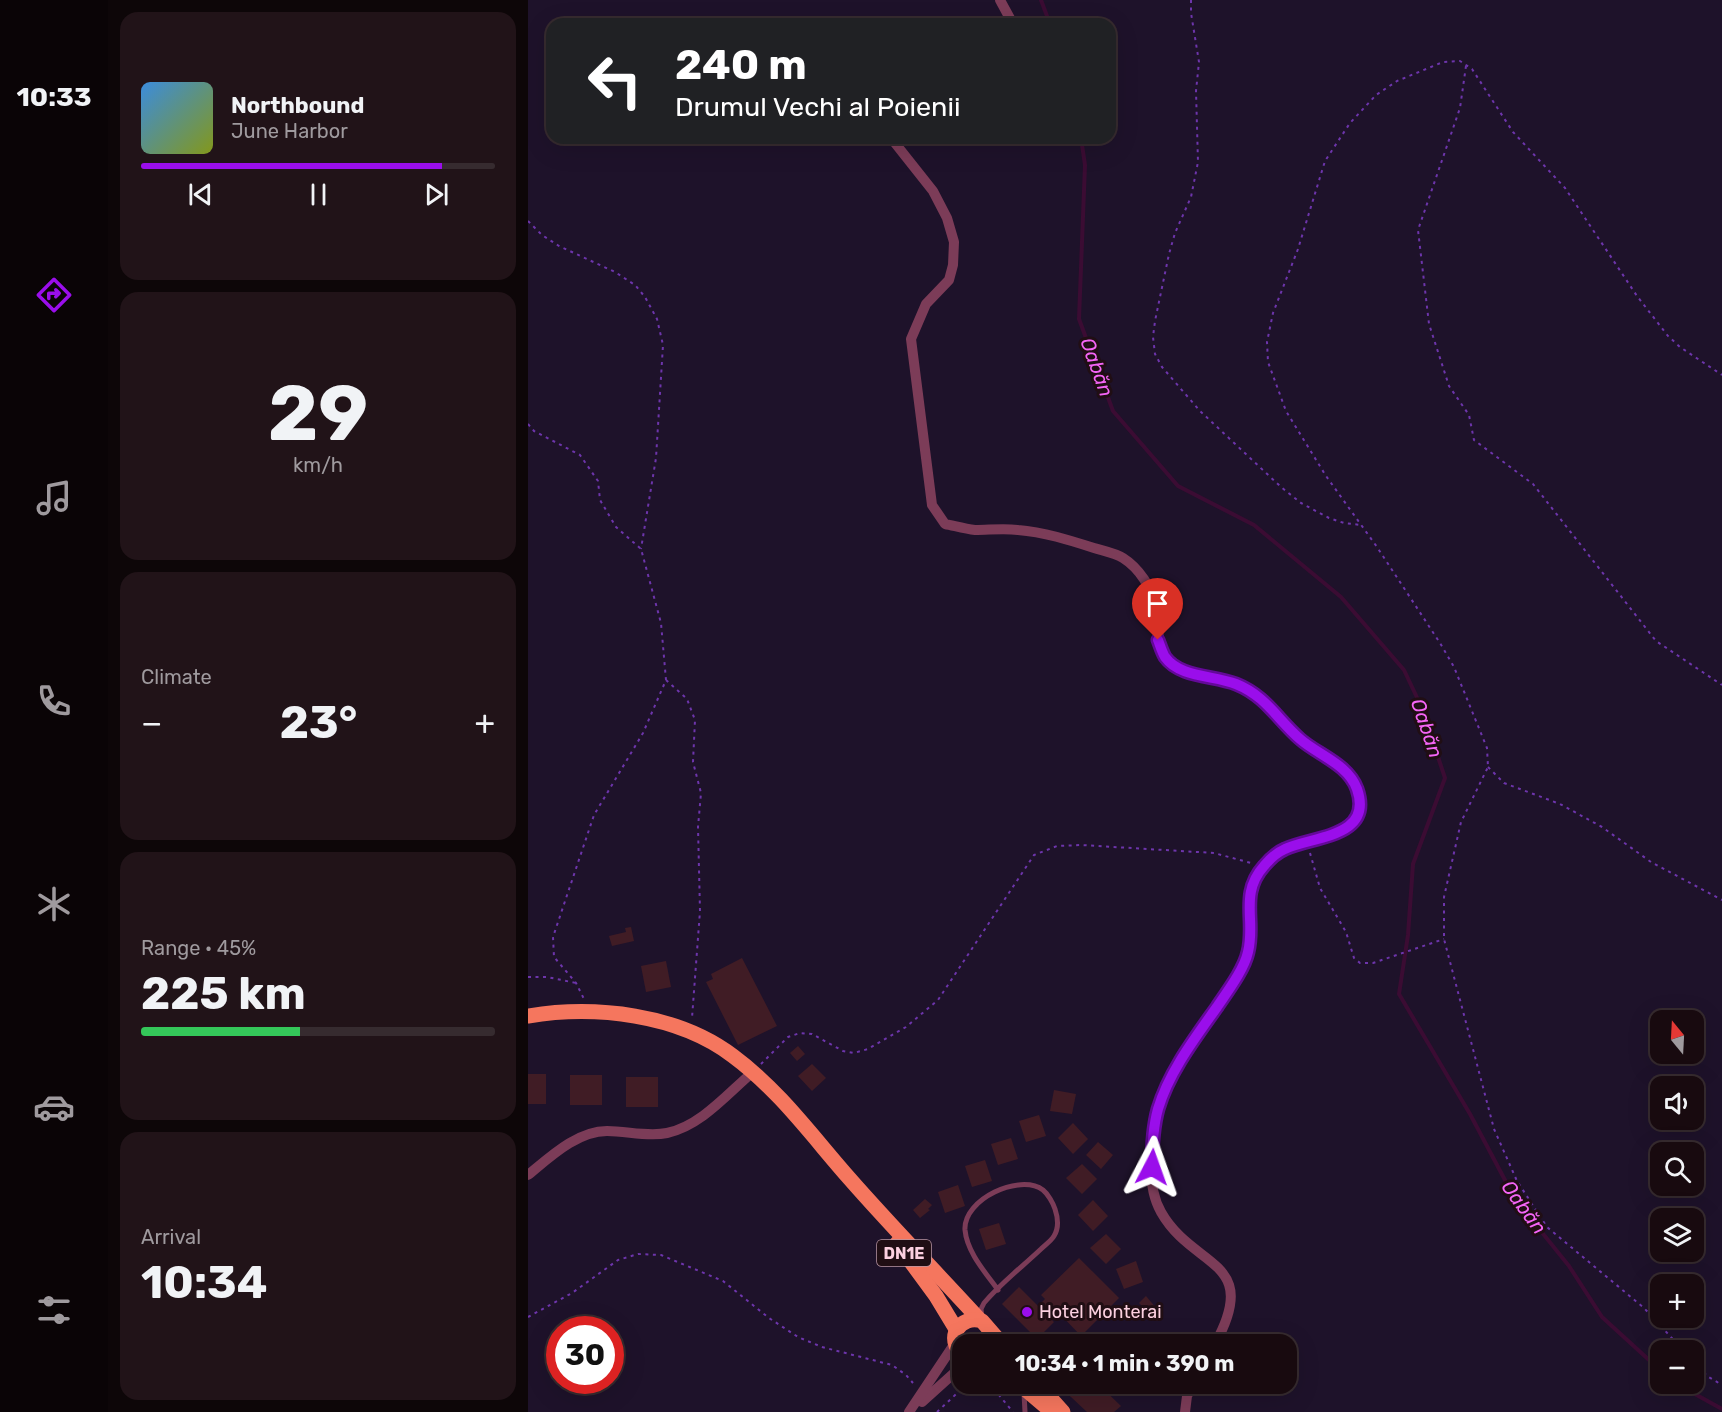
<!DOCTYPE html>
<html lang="en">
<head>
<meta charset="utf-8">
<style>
	body { margin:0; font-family:Rubik,sans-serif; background:#211318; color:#f1f3f6; height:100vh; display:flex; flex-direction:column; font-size:22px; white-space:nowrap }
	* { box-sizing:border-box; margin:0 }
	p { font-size:20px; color:#9f9a9e }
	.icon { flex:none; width:33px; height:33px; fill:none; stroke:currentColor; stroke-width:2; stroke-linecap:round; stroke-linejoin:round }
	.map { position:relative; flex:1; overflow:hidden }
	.side { display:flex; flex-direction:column; gap:12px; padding:12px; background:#0d0608; width:420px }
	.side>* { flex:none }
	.guide { position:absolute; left:18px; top:18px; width:570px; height:126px; border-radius:18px; box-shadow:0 6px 24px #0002,0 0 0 2px #362b2f; background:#202124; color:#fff; overflow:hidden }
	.needle { width:39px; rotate:342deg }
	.tools { position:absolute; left:1122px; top:1010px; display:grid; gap:12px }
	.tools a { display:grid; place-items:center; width:54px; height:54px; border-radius:12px; background:#180a0f; box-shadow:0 6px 24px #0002,0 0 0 2px #362b2f; font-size:30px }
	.speed { position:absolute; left:18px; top:1316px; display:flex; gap:12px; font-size:30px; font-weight:700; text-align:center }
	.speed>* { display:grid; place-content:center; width:78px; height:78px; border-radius:50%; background:#180a0f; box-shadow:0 6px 24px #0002,0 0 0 2px #362b2f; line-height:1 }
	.speed .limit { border:9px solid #d22; background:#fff; color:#111 }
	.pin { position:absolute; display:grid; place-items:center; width:51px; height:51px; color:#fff; margin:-62px -26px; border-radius:50% 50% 50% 0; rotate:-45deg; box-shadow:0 0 6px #0007 }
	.pin .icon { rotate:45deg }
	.me { position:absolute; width:66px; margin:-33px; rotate:4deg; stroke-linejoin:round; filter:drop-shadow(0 0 4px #0008) }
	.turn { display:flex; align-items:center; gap:21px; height:126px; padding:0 30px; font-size:27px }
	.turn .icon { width:78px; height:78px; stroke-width:2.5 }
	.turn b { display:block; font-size:42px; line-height:51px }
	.big { font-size:45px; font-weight:700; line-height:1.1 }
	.side .widget { flex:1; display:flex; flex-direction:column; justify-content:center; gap:9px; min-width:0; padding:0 21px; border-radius:18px; background:#211318 }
	.side .dial { align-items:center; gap:0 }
	.dial b { font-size:78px; line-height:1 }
	.song { display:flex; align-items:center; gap:18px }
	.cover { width:72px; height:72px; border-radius:9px; background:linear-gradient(135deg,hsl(210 70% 55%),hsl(70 70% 35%)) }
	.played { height:6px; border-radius:3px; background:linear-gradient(90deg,#9a0eeb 85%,#362b2f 85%) }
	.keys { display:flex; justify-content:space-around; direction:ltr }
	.heat { display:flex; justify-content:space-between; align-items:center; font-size:33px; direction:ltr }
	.charge { height:9px; border-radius:4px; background:linear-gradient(90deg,#34c759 45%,#362b2f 0) }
	.trip { position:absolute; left:424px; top:1334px; width:345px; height:60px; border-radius:18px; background:#180a0f; box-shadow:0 6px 24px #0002,0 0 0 2px #362b2f; font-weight:700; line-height:60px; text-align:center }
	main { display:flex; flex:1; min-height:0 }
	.menu { display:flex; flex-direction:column; width:108px; justify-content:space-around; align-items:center; background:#0a0406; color:#9f9a9e }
	.menu .icon { width:42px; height:42px }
	.menu .on { color:#9a0eeb }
	.menu b { font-size:27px; color:#f1f3f6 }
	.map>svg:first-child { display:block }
	.green { fill:#1e122a; fill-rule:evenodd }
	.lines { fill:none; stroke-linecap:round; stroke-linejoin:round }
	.stream { stroke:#3b0c33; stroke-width:4 }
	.building { fill:#401c25 }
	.path { stroke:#6d35ab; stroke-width:2; stroke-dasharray:3 4.5; stroke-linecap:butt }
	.service { stroke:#7c3c58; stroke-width:5 }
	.minor { stroke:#7c3c58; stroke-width:10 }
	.primary { stroke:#f5765e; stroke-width:15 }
	.route-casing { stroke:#640999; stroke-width:15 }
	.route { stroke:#9a0eeb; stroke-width:10 }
	.poi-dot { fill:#9a0eeb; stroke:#200e14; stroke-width:2 }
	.labels { text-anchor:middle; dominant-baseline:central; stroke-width:6; stroke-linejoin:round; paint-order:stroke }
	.shield { fill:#200e14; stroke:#ba96a3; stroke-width:1.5 }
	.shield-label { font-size:16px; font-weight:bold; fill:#fcd0e0 }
	.poi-label { font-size:18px; fill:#fcd0e0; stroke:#200e14; text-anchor:start }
	.water-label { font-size:20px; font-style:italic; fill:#f565f6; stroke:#200e14 }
</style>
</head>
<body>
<main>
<nav class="menu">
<b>10:33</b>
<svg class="icon on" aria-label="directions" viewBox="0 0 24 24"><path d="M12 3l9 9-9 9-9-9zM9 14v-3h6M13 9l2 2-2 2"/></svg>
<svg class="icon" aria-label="music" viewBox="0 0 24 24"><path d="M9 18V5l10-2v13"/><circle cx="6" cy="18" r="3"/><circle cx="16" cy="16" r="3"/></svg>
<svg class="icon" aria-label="phone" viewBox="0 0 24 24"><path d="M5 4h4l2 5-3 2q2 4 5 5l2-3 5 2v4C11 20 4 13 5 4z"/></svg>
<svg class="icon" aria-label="climate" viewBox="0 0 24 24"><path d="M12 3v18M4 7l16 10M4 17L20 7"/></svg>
<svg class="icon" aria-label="car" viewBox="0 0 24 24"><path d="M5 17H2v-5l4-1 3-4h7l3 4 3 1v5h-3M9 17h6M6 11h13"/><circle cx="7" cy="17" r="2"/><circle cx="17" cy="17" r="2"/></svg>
<svg class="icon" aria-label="filters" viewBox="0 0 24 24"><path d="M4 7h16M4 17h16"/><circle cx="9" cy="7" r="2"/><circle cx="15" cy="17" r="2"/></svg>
</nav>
<section class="side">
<div class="widget">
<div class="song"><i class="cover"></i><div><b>Northbound</b><p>June Harbor</p></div></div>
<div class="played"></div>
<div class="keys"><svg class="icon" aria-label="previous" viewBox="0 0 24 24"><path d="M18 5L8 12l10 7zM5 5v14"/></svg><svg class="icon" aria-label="pause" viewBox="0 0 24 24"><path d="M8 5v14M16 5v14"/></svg><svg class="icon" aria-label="next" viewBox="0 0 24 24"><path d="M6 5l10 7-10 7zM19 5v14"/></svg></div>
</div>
<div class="widget dial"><b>29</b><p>km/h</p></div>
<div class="widget"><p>Climate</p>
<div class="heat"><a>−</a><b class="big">23°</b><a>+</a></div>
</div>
<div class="widget"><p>Range · 45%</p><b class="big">225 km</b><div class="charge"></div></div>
<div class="widget"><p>Arrival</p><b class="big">10:34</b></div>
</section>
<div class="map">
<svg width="1194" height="1412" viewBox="0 0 1194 1412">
	<rect width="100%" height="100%" fill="#200e14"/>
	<path class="green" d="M 0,0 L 1194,0 L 1194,1412 L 0,1412 ZM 24,24 L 582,24 L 582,138 L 24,138 ZM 1132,1020 L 1166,1020 L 1166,1053 L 1132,1053 ZM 1132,1086 L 1166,1086 L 1166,1119 L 1132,1119 ZM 1132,1152 L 1166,1152 L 1166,1185 L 1132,1185 ZM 1132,1218 L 1166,1218 L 1166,1251 L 1132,1251 ZM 1132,1284 L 1166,1284 L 1166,1317 L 1132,1317 ZM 32,1329 L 82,1329 L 82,1380 L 32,1380 ZM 435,1344 L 759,1344 L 759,1383 L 435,1383 ZM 1132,1350 L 1166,1350 L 1166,1383 L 1132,1383 Z"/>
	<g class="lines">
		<g class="stream">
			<path d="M 513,0 L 522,24"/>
			<path d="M 553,138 L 557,165 L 551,319 L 585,411 L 650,486 L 726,525 L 813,597 L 876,670 L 893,706 L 917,778 L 885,864 L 880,935 L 871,994 L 942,1114 L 987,1199 L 1041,1266 L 1074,1317 L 1132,1370"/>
			<path d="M 1147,1383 L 1194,1409"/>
		</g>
	</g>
	<g class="building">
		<path d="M 103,927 L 106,941 L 84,946 L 81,936 L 98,932 L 97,928 Z"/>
		<path d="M 214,958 L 249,1026 L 210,1045 L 178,982 L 185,979 L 183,974 Z"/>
		<path d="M 138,961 L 143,987 L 118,992 L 113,966 Z"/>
		<path d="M 270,1046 L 277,1054 L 269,1061 L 262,1053 Z"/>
		<path d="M 284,1064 L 298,1078 L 284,1091 L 270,1076 Z"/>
		<rect x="0" y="1074" width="18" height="30"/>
		<rect x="42" y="1075" width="32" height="30"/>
		<rect x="98" y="1077" width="32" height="30"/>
		<path d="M 526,1090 L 548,1094 L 544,1114 L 522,1111 Z"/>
		<path d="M 511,1115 L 518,1136 L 498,1142 L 491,1121 Z"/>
		<path d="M 545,1123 L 560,1139 L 545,1154 L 530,1138 Z"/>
		<path d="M 483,1138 L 490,1159 L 470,1165 L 463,1144 Z"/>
		<path d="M 570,1142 L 585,1155 L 573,1169 L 558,1155 Z"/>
		<path d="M 457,1160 L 464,1181 L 444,1187 L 437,1166 Z"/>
		<path d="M 554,1164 L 569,1179 L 554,1194 L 538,1178 Z"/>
		<path d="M 430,1185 L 437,1206 L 417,1213 L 410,1192 Z"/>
		<path d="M 397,1199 L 404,1205 L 400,1209 L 402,1210 L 392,1218 L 385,1210 Z"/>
		<path d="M 565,1200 L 580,1216 L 565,1231 L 550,1215 Z"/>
		<path d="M 471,1223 L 478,1244 L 458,1250 L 451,1229 Z"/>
		<path d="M 578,1234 L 593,1249 L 578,1264 L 562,1248 Z"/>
		<path d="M 551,1258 L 591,1298 L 553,1336 L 530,1312 L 523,1319 L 526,1322 L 509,1339 L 474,1304 L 491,1287 L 510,1306 L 517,1299 L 513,1295 Z"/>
		<path d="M 608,1261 L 615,1282 L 596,1289 L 588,1269 Z"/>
		<path d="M 618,1296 L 634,1315 L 629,1321 L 611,1303 Z"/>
		<path d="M 528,1383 L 569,1383 L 593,1406 L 586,1412 L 559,1412 Z"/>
	</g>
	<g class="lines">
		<g class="path">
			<path d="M 663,0 L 663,13 L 671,62 L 668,91 L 670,162 L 663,197 L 647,233 L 641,254 L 627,321 L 625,337 L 627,354 L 634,367 L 672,411 L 753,487 L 773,503 L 801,518 L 816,523 L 833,525"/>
			<path d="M 938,66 L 932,108 L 890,230 L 901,324 L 921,386 L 941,415 L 946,440 L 1005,484 L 1128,641 L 1194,685"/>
			<path d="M 0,221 L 14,235 L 31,246 L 87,272 L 107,285 L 117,297 L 129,319 L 135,345 L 128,458 L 113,549"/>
			<path d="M 0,424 L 6,431 L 52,455 L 70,481 L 72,500 L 88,527 L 113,549 L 133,623 L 138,680 L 115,733 L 66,815 L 25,937 L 26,957 L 48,983 L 56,999"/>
			<path d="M 138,680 L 159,699 L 167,720 L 165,762 L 173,793 L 170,827 L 172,911 L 164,1018"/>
			<path d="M 960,767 L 976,783 L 1032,804 L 1074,827 L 1123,862 L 1194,900"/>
			<path d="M 782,853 L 792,888 L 818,932 L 826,958 L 832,963 L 845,963 L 916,939"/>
			<path d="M 0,977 L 19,977 L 48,983"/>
			<path d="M 233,1064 L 260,1037 L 272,1033 L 284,1034 L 315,1051 L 326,1053 L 340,1049 L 378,1027 L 410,1000 L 506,855 L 529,846 L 553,845 L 686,853 L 723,863"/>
			<path d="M 0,1317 L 44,1293 L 90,1260 L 110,1254 L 133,1255 L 195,1281 L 241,1318 L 270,1337 L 294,1347 L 364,1365 L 378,1375 L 385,1383"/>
			<path d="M 1155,1350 L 1116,1308 L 1019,1227 L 989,1181 L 966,1129 L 916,939 L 916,897 L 933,822 L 960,767 L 959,748 L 926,667 L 912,643 L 849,547 L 798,476 L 758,411 L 740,362 L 739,342 L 745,313 L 770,249 L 797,161 L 822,123 L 848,95 L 869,81 L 915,62 L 932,61 L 944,69 L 985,132 L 1037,188 L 1109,296 L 1140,336 L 1152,347 L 1194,375"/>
			<path d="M 1166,1361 L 1179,1376 L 1194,1385"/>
			<path d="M 461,1383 L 485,1412"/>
			<path d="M 409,1412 L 440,1383"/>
		</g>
		<g class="service">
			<path d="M 454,1318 L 453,1309 L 456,1303 C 473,1283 494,1267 513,1249 C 517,1245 523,1241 526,1236 C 531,1228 530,1218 527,1209 C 525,1203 520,1194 515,1190 C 492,1173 435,1199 437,1230 C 439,1252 457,1272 470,1290"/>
			<path d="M 496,1393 L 497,1412"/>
		</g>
		<g class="minor">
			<path d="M 472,0 L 485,24"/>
			<path d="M 363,138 L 405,191 L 419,218 L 426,242 L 425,265 L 421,280 L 398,304 L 383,339 L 404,505 L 417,524 C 427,526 437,529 447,530 C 461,530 476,528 490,530 C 516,532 541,540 566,548 C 576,551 587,553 595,558 C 611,568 624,588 628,607 C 631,629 627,654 649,667 C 667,678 689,676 708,684 C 742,697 757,730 785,750 C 797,759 811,763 821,774 C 828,782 832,797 831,808 C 825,843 778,836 755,849 C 749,853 741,860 736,865 C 719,885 722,909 721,934 C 721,940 722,947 720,953 C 716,969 703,986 693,1000 C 671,1032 639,1072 630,1110 C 623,1141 617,1184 633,1212 C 665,1269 734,1259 687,1344"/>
			<path d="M 0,1175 C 22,1157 49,1131 79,1131 C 99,1131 120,1137 139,1133 C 173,1126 200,1093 225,1072"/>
			<path d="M 394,1402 L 435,1365"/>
			<path d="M 381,1412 L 427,1343"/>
			<path d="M 657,1412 L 659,1396 L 666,1383"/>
		</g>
		<g class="primary">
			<path d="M 0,1016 C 67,1005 150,1014 205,1056 C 251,1090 284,1136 321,1178 C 363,1226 408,1272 451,1319"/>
			<path d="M 369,1243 L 408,1296 L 428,1329"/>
			<path d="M 435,1354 C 416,1339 432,1314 454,1321 L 474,1344"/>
			<path d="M 490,1383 L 524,1412"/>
			<path d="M 509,1383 L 535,1412"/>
		</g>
	</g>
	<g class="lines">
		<defs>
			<path id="route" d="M 624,1167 C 624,1148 625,1127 630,1109 C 641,1072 667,1038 689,1007 C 699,992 716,970 720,952 C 728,921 711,894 736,866 C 741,860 750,852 757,849 C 784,836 846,838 829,789 C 820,764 790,755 772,739 C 749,719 738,696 708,684 C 686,675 652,678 637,657 C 634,652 632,645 630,640"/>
		</defs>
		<use href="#route" class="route-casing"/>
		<use href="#route" class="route"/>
	</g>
	<circle class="poi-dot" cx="499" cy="1312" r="6"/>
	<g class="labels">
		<rect class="shield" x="349" y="1240" width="54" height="26" rx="4.5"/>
		<g class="shield-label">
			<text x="376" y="1253">DN1E</text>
		</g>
		<g class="poi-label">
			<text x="511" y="1312">Hotel Monterai</text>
		</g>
		<g class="water-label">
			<text transform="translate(569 367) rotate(70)">Oabăn</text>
			<text transform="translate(899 728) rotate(71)">Oabăn</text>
			<text transform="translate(996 1207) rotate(54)">Oabăn</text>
		</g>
	</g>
</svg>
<div class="tools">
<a><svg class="needle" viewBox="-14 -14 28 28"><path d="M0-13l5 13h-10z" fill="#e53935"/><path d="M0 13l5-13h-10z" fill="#9f9a9e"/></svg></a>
<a><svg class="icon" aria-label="sound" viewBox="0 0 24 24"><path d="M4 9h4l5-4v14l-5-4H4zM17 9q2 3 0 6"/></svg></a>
<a><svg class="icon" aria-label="search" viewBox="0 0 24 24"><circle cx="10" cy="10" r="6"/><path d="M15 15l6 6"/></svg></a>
<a><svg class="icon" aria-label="layers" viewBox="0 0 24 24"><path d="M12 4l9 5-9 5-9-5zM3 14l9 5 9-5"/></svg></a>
<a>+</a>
<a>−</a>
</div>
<div class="speed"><div class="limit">30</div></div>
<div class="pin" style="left:630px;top:640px;background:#d93025"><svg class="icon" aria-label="arrive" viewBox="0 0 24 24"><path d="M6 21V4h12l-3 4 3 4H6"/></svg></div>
<svg class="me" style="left:624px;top:1167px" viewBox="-20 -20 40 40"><path d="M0-17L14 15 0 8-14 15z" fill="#9a0eeb" stroke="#fff" stroke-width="4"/></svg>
<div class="trip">10:34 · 1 min · 390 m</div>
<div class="guide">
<div class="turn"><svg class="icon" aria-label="left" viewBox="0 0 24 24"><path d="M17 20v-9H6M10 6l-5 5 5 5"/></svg><div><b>240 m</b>Drumul Vechi al Poienii</div></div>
</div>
</div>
</main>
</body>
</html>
